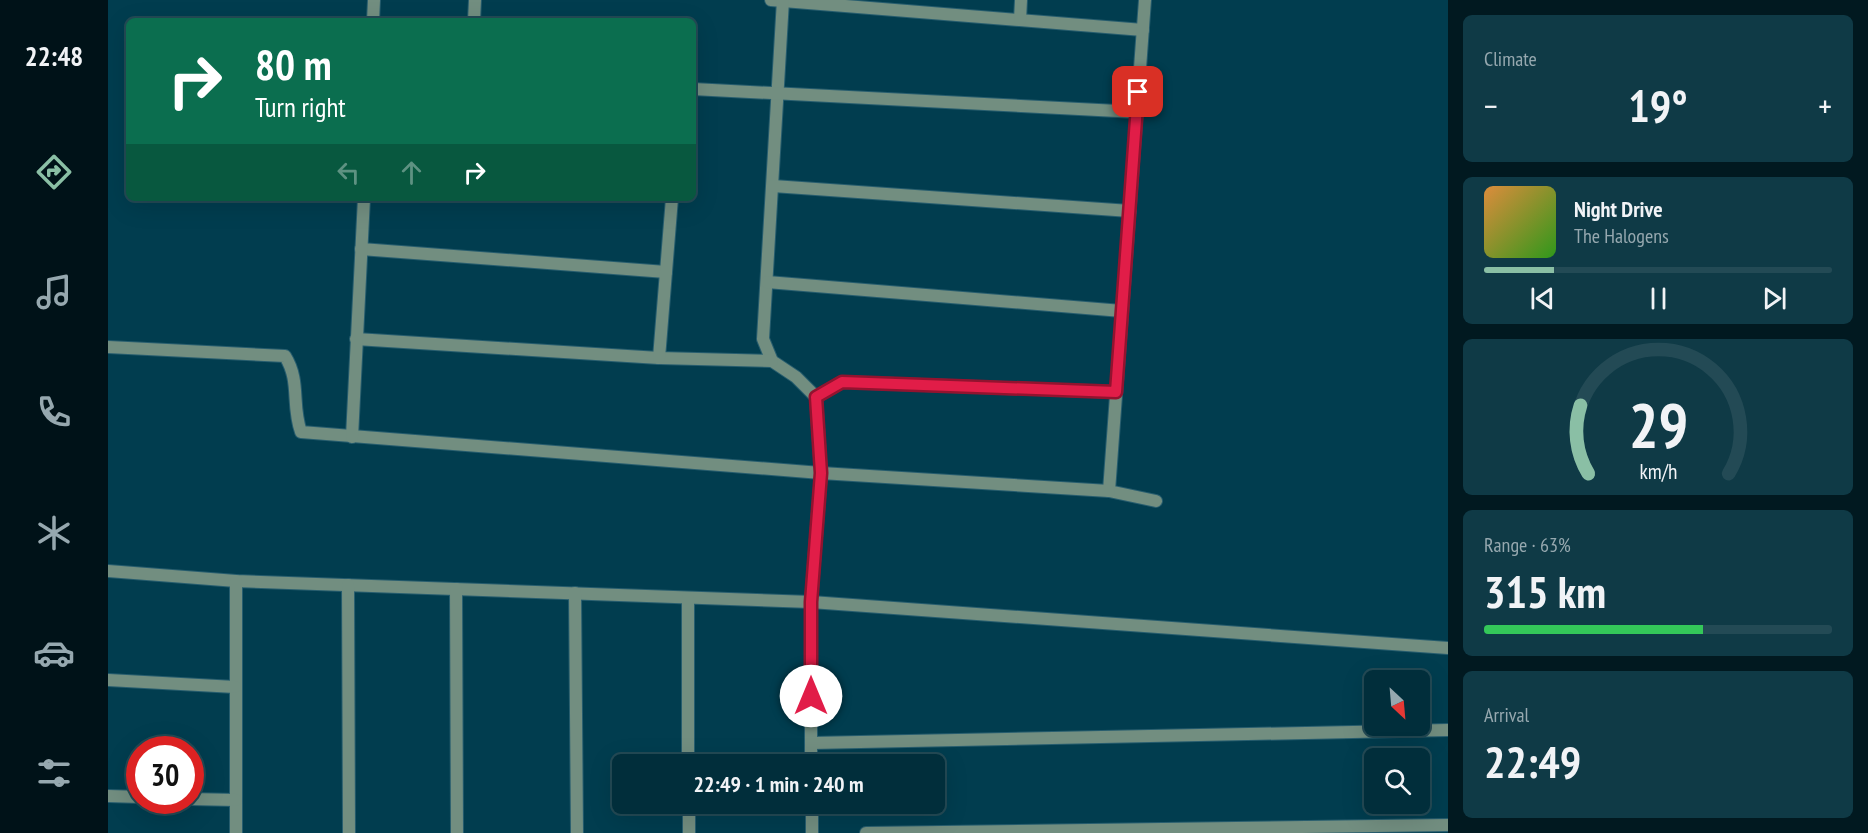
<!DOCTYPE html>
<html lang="en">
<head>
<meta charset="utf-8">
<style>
	body { margin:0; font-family:"PT Sans Narrow",sans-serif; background:#0f3a46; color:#f1f3f6; height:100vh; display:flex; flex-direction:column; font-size:22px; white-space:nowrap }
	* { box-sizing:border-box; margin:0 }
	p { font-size:20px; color:#96a8af }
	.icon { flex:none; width:33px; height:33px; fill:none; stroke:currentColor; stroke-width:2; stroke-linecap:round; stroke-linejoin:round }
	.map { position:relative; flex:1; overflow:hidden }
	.details { display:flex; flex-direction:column; gap:15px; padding:15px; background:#011920; width:420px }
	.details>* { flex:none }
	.guide { position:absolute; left:18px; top:18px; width:570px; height:183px; border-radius:9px; box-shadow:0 6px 24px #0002,0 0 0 2px #234a55; background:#0b6e4f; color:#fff; overflow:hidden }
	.needle { width:39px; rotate:154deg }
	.tools { position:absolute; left:1256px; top:670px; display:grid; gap:12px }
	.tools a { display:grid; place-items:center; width:66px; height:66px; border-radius:9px; background:#012e3b; box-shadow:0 6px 24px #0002,0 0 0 2px #234a55; font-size:30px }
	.speed { position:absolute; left:18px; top:736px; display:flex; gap:12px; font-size:30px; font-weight:700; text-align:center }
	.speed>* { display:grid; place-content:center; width:78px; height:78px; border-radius:50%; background:#012e3b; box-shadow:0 6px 24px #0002,0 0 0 2px #234a55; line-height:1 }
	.speed .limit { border:9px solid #d22; background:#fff; color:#111 }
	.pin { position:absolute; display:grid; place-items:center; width:51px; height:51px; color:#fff; margin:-26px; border-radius:12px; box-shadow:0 3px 9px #0006 }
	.me { position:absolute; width:66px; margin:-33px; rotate:0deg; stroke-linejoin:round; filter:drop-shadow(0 0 4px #0008) }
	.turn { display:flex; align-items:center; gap:21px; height:126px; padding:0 30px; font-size:27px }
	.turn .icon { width:78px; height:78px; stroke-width:2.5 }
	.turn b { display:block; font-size:42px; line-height:51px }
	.lanes { display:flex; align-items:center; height:57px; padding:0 30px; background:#0003; justify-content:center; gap:30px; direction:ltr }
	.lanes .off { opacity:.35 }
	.big { font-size:45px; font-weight:600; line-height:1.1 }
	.details .tile { flex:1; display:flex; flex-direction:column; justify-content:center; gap:9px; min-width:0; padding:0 21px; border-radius:9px; background:#0f3a46 }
	.details .dial { align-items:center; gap:0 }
	.dial svg { height:156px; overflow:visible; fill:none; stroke:#234a55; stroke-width:7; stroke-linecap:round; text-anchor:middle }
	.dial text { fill:#f1f3f6; stroke:none }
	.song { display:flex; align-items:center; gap:18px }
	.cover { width:72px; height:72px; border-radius:9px; background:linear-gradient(135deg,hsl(30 70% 55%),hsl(110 70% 35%)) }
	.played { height:6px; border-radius:3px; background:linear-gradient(90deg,#8abfa5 20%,#234a55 20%) }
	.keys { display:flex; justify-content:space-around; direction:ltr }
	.heat { display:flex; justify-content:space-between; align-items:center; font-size:33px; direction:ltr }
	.charge { height:9px; border-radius:4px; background:linear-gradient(90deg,#34c759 63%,#234a55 0) }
	.trip { position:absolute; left:504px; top:754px; width:333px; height:60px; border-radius:9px; background:#012e3b; box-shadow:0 6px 24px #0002,0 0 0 2px #234a55; font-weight:600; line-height:60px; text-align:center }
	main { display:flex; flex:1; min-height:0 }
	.tab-bar { display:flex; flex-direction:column; width:108px; justify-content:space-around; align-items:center; background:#001218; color:#96a8af }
	.tab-bar .icon { width:42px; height:42px }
	.tab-bar .current { color:#8abfa5 }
	.tab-bar b { font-size:27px; color:#f1f3f6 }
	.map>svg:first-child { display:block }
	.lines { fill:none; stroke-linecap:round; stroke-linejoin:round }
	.minor-casing { stroke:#275d6e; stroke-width:14 }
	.minor { stroke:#728e80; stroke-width:12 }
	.route-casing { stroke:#92132f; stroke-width:15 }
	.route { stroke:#e11d48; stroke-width:10 }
</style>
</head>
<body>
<main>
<nav class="tab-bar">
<b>22:48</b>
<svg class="icon current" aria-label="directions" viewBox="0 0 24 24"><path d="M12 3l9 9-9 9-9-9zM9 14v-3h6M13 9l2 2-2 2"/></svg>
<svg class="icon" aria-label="music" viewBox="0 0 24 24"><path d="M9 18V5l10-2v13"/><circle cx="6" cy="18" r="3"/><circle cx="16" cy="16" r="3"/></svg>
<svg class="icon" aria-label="phone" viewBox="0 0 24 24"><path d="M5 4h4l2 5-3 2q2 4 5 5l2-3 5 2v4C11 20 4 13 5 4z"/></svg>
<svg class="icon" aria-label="climate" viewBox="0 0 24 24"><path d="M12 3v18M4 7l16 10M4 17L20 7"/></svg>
<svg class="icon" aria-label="car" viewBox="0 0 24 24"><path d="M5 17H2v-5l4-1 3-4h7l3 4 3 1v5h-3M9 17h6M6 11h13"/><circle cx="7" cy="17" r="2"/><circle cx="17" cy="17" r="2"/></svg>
<svg class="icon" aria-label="filters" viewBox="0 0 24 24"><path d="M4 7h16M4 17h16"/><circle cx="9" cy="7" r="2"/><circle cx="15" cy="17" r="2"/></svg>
</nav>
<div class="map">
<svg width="1340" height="833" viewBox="0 0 1340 833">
	<rect width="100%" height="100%" fill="#013d4f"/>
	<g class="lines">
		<defs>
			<g id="minor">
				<path d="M 663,0 L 1035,30"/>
				<path d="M 675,0 L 655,339 L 664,361 L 688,377 L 708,397 L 713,473 L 703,602 L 703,765"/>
				<path d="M 1037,0 L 1001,491 L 1048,501"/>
				<path d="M 912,20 L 913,0"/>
				<path d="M 265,21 L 266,0"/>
				<path d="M 366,21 L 367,0"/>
				<path d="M 585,89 L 1029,112"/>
				<path d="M 665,186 L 1022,211"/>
				<path d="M 253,249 L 558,272"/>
				<path d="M 659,282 L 1014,311"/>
				<path d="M 248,339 L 551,358 L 664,361"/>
				<path d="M 0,347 L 177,356 C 193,382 183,404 193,432 L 713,473 L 1001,491"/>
				<path d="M 551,358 L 564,198"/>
				<path d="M 708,397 L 734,382 L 1008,392"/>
				<path d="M 244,437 L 256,198"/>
				<path d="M 0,571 L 128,581 L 703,602 L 1340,648"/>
				<path d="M 128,581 L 128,833"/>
				<path d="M 240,585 L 241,833"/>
				<path d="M 348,589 L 349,833"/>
				<path d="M 467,593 L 469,833"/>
				<path d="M 580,598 L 580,765"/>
				<path d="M 0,680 L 127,687"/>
				<path d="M 703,743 L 1340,730"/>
				<path d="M 0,796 L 32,797"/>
				<path d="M 82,799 L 128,800"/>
				<path d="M 581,804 L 581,833"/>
				<path d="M 704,804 L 704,833"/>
				<path d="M 758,833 L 1340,825"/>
			</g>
		</defs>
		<use href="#minor" class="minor-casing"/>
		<use href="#minor" class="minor"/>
	</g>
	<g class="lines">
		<defs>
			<path id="route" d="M 703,696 L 703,602 L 713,473 L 708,397 L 734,382 L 1008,392 L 1030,92"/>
		</defs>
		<use href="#route" class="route-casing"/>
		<use href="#route" class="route"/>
	</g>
</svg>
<div class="tools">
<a><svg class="needle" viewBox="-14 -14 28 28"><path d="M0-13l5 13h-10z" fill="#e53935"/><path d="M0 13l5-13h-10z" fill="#96a8af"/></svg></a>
<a><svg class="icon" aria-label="search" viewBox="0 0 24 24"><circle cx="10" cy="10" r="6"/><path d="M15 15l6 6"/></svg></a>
</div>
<div class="speed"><div class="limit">30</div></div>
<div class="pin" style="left:1030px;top:92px;background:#d93025"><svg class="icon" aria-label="arrive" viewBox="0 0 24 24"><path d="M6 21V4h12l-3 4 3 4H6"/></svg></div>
<svg class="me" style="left:703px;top:696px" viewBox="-20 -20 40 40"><circle r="19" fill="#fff"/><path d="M0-13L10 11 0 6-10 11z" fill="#e11d48"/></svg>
<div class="trip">22:49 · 1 min · 240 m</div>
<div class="guide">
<div class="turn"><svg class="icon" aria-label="right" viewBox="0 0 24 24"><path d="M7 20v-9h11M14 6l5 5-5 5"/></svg><div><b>80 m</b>Turn right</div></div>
<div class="lanes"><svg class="icon off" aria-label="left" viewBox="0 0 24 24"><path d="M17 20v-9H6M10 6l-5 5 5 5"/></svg><svg class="icon off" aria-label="ahead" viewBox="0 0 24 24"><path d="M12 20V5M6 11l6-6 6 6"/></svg><svg class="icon" aria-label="right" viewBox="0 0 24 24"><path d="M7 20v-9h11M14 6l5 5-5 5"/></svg></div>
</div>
</div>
<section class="details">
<div class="tile"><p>Climate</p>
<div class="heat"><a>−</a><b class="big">19°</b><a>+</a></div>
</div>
<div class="tile">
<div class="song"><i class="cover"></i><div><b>Night Drive</b><p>The Halogens</p></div></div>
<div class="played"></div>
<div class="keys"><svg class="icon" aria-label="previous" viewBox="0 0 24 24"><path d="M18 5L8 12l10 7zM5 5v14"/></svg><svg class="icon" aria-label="pause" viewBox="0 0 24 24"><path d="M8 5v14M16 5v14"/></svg><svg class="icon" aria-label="next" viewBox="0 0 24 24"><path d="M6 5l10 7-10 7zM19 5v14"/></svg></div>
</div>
<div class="tile dial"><svg viewBox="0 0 100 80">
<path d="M14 69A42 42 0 1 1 86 69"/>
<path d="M14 69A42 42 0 0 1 10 34" stroke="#8abfa5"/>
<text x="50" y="56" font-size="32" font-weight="700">29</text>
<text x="50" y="72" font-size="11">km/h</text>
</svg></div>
<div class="tile"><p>Range · 63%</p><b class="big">315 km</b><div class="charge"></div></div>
<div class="tile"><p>Arrival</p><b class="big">22:49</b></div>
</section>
</main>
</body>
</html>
